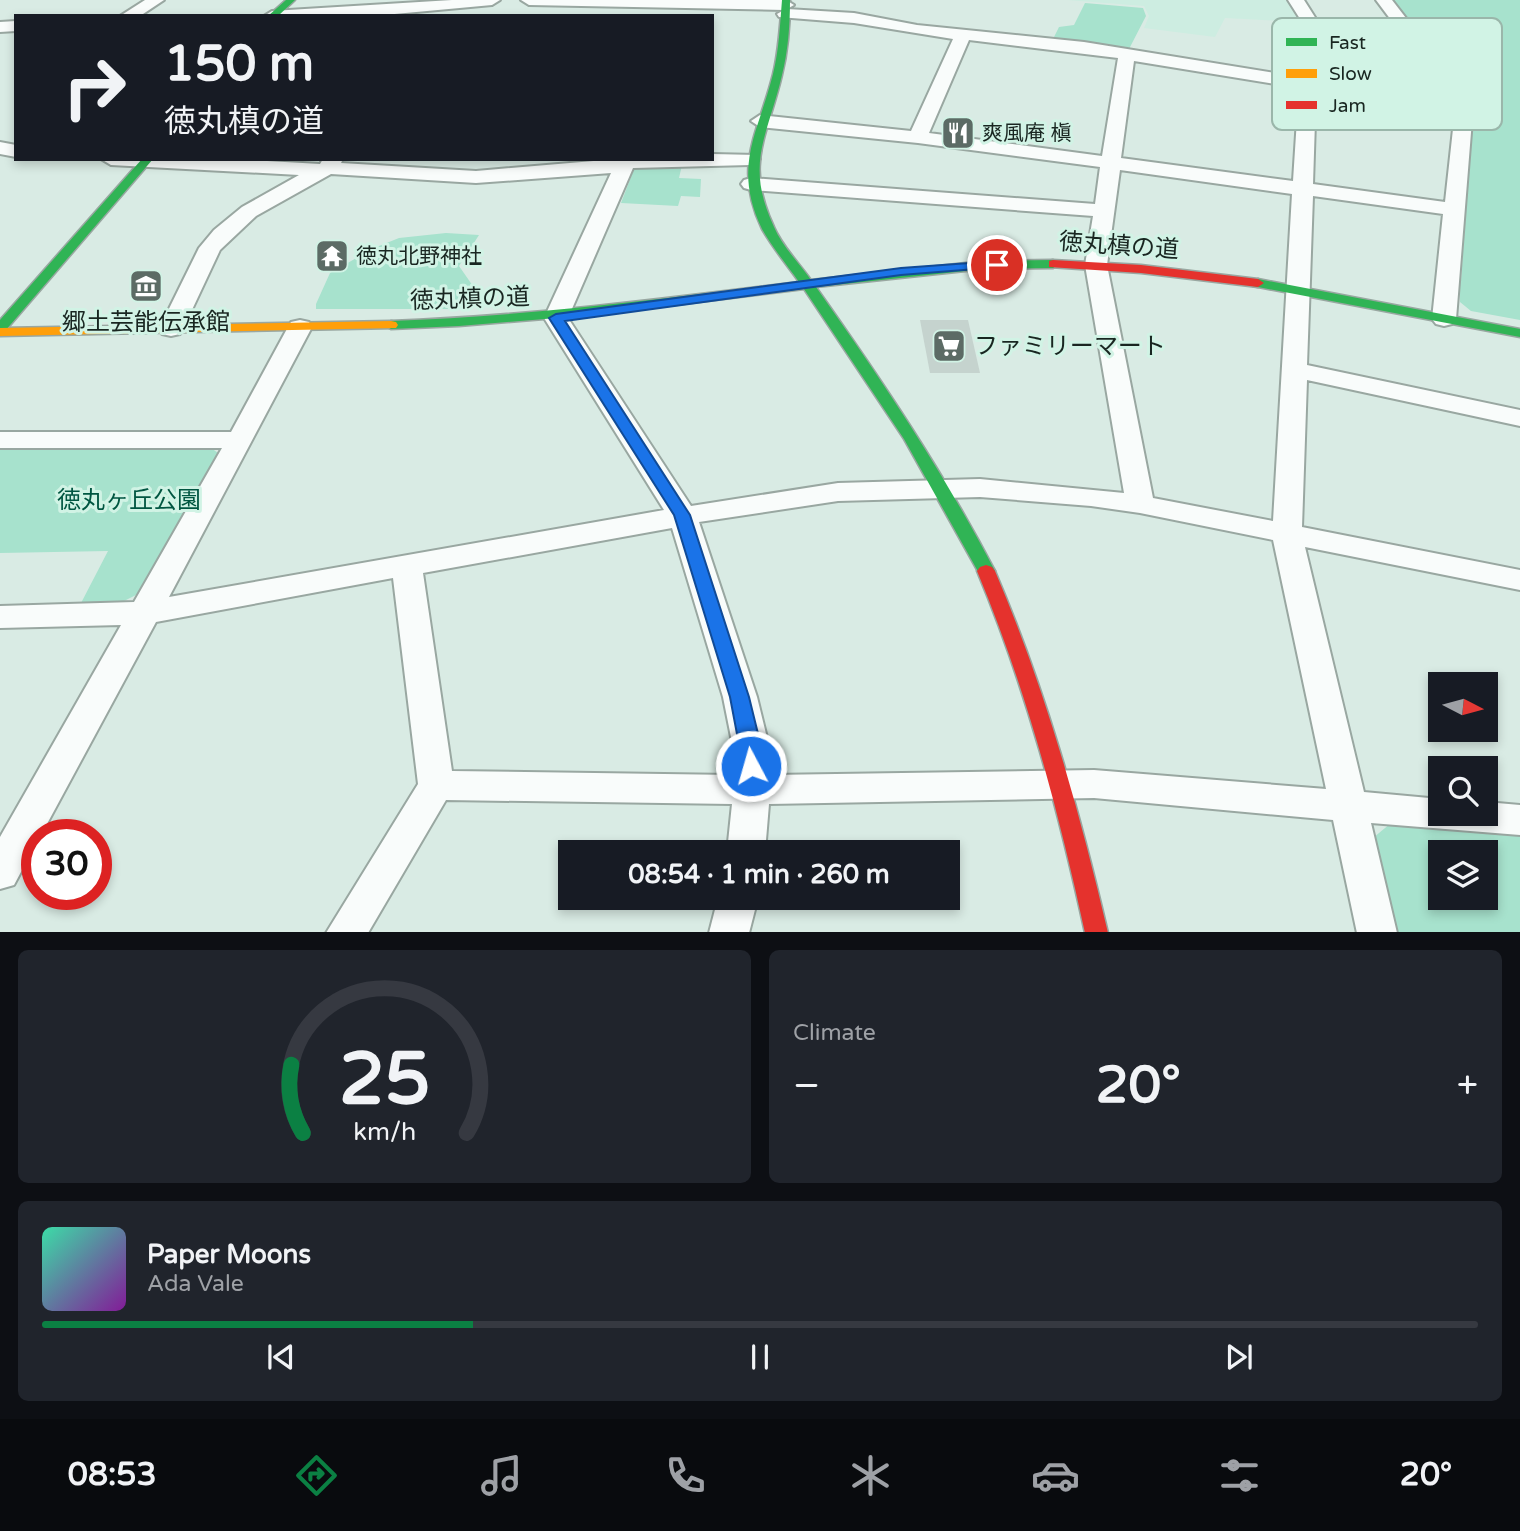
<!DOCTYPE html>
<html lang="en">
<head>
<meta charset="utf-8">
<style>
	body { margin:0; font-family:"Varela Round","Noto Sans JP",sans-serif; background:#20242c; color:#f1f3f6; height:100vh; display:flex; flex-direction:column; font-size:26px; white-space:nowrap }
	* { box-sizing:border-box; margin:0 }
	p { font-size:23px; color:#9ea1a6 }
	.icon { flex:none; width:38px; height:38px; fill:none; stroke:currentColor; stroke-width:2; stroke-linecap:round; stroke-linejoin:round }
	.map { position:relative; height:932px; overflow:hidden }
	.details { display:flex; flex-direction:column; gap:18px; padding:18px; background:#0d0f14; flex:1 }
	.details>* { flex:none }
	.guide { position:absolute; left:14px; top:14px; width:700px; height:147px; border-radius:0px; box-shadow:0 4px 10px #0003; background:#171b24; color:#f1f3f6; overflow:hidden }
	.needle { width:46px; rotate:96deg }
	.buttons { position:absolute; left:1428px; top:672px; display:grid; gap:14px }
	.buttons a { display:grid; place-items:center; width:70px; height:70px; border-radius:0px; background:#171b24; box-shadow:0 4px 10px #0003; font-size:35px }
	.speed { position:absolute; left:21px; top:819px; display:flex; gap:14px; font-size:35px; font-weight:700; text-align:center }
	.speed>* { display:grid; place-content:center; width:91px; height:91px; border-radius:50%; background:#171b24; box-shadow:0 4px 10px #0003; line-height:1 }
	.speed .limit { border:10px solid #d22; background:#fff; color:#111 }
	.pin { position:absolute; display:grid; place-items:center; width:60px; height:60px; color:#fff; margin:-30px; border:4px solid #fff; border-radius:50%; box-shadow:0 2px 7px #0007 }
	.me { position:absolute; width:77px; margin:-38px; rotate:354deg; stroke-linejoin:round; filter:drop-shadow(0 0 5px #0008) }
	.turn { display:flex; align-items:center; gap:24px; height:147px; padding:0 35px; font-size:32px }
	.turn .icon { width:91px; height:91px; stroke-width:2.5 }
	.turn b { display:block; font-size:49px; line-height:60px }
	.big { font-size:52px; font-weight:700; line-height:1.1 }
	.details .widget { flex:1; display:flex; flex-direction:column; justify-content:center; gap:10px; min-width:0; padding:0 24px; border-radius:10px; background:#20242c }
	.details .dial { align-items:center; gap:0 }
	.dial svg { height:182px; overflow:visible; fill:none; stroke:#363941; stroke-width:7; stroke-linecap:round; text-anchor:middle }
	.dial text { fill:#f1f3f6; stroke:none }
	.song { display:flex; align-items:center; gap:21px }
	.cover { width:84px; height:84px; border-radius:10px; background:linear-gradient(135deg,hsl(160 70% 55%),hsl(290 70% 35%)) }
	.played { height:7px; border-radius:4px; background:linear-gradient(90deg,#0b8043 30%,#363941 30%) }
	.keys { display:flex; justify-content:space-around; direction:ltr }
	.heat { display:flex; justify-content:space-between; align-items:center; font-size:38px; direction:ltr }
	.details .tiles { flex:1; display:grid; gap:18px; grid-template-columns:1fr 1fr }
	.widget:last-child { grid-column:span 2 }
	.trip { position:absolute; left:558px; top:840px; width:402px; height:70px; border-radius:0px; background:#171b24; box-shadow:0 4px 10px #0003; font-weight:700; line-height:70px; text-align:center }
	.tabs { display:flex; height:112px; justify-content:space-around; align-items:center; background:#090b0e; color:#9ea1a6 }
	.tabs .icon { width:49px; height:49px }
	.tabs .selected { color:#0b8043 }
	.tabs b { font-size:32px; color:#f1f3f6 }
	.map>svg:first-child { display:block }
	.built { fill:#cdede1 }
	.green { fill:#a7e2cd; fill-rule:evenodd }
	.building { fill:#c5d3ce }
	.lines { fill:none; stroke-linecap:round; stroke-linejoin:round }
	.street-casing { stroke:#99a7a1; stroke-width:4 }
	.fast-casing { stroke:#99a7a1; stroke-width:3 }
	.slow-casing { stroke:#99a7a1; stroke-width:3 }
	.jam-casing { stroke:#99a7a1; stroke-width:3 }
	.street { fill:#f9fcfb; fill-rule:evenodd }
	.fast { fill:#30b455; fill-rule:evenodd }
	.slow { fill:#ff9f0a; fill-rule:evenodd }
	.jam { fill:#e5322d; fill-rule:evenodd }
	.route { fill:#1a73e8; stroke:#114b97; stroke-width:2 }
	.labels { text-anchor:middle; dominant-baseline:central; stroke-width:6; stroke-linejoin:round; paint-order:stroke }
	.far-poi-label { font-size:21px; fill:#192621; stroke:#d1f3e5; text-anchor:start }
	.street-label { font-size:24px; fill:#192621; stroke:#d1f3e5 }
	.poi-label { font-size:24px; fill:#192621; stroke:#d1f3e5 }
	.park-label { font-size:24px; fill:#005641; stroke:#d1f3e5 }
	.key { fill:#d1f3e5; stroke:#9ab6aa; stroke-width:2 }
	.key-label { font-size:19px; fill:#192621 }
</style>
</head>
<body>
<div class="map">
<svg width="1520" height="933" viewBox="0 0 1520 933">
	<rect width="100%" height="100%" fill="#d9ebe4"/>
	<path class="built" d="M 1067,0 L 1288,0 L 1301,22 L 1225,18 L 1215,37 L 1144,28 L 1149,16 L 1144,6 Z"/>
	<g class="green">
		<path d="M 1393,0 L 1520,0 L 1520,320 L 1471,311 L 1460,302 L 1460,295 L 1456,293 L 1461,280 L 1472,125 L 1466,99 L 1459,87 Z"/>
		<path d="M 1085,3 L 1143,8 L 1146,16 L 1129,49 L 1053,39 L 1059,27 L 1074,25 Z"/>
		<path d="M 644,165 L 682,165 L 679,178 L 701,179 L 700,197 L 681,196 L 678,206 L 621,203 L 634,169 Z"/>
		<path d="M 446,233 L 479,235 L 459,266 L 475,289 L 474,300 L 462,309 L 316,309 L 316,304 L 330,273 L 374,248 L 399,238 Z"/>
		<path d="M 0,445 L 207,445 L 218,453 L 140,593 L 118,604 L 80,605 L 108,551 L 0,553 Z"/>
		<path d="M 1391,823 L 1520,829 L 1520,932 L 1396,932 L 1373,838 ZM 1440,852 L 1486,852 L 1486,898 L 1440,898 Z"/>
	</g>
	<path class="building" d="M 920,320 L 968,320 L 980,373 L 930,373 Z"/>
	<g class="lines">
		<defs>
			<g id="street">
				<path d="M 145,0 L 164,0 L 140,16 L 120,16 Z"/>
				<path d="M 452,0 L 500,0 L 492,5 L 373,16 L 264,16 L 272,11 Z"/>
				<path d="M 521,0 L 786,0 L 794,5 L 787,9 L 854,13 L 917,25 L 1084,42 L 1299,77 L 1302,22 L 1288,0 L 1304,0 L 1318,22 L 1318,27 L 1403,36 L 1376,0 L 1392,0 L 1461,89 L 1472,120 L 1456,319 L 1452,324 L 1444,326 L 1436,324 L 1432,319 L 1443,214 L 1313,196 L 1307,365 L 1520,410 L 1520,426 L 1307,380 L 1302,527 L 1520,570 L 1520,590 L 1305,547 L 1364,792 L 1440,799 L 1440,814 L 1486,814 L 1486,802 L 1520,805 L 1520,835 L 1371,823 L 1397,933 L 1357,933 L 1333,820 L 1094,798 L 769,804 L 765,852 L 727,852 L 732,804 L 446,800 L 368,933 L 326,933 L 418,784 L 393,578 L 156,622 L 41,835 L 37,835 L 37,842 L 14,885 L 0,889 L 0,837 L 121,625 L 0,628 L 0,606 L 134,602 L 222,448 L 0,448 L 0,432 L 231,432 L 288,327 L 291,322 L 300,320 L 309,322 L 312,327 L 169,597 L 664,510 L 544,318 L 611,173 L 476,183 L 331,174 L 256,216 L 220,250 L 183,329 L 180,334 L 171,336 L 162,334 L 159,329 L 199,248 L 214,230 L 242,207 L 299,175 L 111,165 L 101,159 L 231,159 L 320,164 L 323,159 L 343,159 L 341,163 L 476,171 L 617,159 L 712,159 L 712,154 L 757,155 L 760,159 L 750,165 L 633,168 L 568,318 L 691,506 L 838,483 L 980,479 L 1124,493 L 1085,265 L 1093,216 L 751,190 L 744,188 L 741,184 L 744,180 L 751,178 L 1095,204 L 1100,167 L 918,143 L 760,127 L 751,121 L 760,115 L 911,131 L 953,39 L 854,23 L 779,17 L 777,14 L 784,10 L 529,5 ZM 1318,37 L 1412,47 L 1443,90 L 1446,97 L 1317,80 ZM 969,40 L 1118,58 L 1102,156 L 929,133 ZM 1134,61 L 1299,88 L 1293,181 L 1121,158 ZM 1316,90 L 1450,108 L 1454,120 L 1445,202 L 1313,184 ZM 1120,170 L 1292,194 L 1273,521 L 1153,498 L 1107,265 ZM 980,497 L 1091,506 L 1140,513 L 1273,540 L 1326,789 L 1094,770 L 770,775 L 768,742 L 757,697 L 699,522 L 838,501 ZM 672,528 L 723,697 L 732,742 L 733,775 L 452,771 L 423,573 Z"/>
				<path d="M 16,21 L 16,31 L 0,32 L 0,22 Z"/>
				<path d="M 0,142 L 16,145 L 16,157 L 0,154 Z"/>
				<path d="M 718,898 L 758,898 L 749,933 L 709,933 Z"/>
			</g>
			<g id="fast">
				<path d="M 286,0 L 295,0 L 278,16 L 268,16 Z"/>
				<path d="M 782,0 L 790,0 C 790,25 788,51 782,75 C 768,136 744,163 774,227 C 782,246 799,263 811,280 L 984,261 L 1053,260 L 1059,264 L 1053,268 L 984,269 L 816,287 C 881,379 943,471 995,571 L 992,575 L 980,575 L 904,439 L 804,289 L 593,315 L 459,326 L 391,329 L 384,325 L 391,321 C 528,316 663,299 799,282 C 787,265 772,247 762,229 C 732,166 758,134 773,74 C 779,50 780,25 782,0 Z"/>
				<path d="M 142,159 L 153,159 L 5,331 L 0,332 L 0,320 Z"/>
				<path d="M 1258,279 L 1520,329 L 1520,337 L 1253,286 L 1252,283 Z"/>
			</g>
			<path id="slow" d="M 391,321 L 396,322 L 398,325 L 396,328 L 0,336 L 0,328 Z"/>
			<g id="jam">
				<path d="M 1053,260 L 1141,265 L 1258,279 L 1264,283 L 1258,287 L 1141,273 L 1049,267 L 1049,261 Z"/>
				<path d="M 986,565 L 992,567 L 995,571 C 1045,688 1079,809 1108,933 L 1085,933 C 1058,809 1026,688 977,571 L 980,567 Z"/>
			</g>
		</defs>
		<use href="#street" class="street-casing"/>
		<use href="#fast" class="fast-casing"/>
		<use href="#slow" class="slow-casing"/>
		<use href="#jam" class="jam-casing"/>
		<use href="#street" class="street"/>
		<use href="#fast" class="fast"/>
		<use href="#slow" class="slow"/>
		<use href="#jam" class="jam"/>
	</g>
	<path class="route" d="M 997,261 L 1003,265 L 1001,267 L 901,275 L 565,321 L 690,515 L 749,697 L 760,742 L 762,766 L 759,771 L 751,774 L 744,771 L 730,697 L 674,515 L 549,318 L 556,314 L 901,268 Z"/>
	<defs>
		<symbol id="restaurant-square" viewBox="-11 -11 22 22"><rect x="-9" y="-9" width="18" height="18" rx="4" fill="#5c6b65" stroke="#d1f3e5"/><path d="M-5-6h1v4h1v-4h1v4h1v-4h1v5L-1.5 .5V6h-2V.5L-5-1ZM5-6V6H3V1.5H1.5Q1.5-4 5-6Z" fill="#fff"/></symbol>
		<symbol id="temple-square" viewBox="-11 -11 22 22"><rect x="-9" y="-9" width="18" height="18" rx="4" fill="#5c6b65" stroke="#d1f3e5"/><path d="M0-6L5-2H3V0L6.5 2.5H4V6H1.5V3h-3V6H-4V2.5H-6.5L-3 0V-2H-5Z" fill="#fff"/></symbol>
		<symbol id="museum-square" viewBox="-11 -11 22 22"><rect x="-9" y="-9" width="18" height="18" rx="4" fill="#5c6b65" stroke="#d1f3e5"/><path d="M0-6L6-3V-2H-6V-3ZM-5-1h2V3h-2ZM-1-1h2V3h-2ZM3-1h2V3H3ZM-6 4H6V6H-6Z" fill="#fff"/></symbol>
		<symbol id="supermarket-square" viewBox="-11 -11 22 22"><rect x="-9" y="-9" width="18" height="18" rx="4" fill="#5c6b65" stroke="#d1f3e5"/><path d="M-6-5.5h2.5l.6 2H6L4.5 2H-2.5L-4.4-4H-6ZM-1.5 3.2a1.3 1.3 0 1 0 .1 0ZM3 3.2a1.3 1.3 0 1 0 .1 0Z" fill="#fff"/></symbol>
	</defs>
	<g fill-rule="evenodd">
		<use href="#restaurant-square" x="939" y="114" width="38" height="38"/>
		<use href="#temple-square" x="313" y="237" width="38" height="38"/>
		<use href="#museum-square" x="127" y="267" width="38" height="38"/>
		<use href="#supermarket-square" x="930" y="327" width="38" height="38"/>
	</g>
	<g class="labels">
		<g class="far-poi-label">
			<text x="982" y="133">爽風庵 槇</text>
			<text x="356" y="256">徳丸北野神社</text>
		</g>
		<g class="street-label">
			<text transform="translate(1119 246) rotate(4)">徳丸槙の道</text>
			<text transform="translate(470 299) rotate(-2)">徳丸槙の道</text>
		</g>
		<g class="poi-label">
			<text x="146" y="322">郷土芸能伝承館</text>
			<text x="974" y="346" text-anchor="start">ファミリーマート</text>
		</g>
		<g class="park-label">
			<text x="129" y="500">徳丸ヶ丘公園</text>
		</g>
	</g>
	<rect x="1272" y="18" width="230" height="112" rx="10" class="key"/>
	<rect x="1286" y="38" width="31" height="8" fill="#30b455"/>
	<rect x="1286" y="69" width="31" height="9" fill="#ff9f0a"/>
	<rect x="1286" y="101" width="31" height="8" fill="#e5322d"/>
	<g class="key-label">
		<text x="1329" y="49">Fast</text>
		<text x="1329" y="80">Slow</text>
		<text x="1329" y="112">Jam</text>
	</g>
</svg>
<div class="buttons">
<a><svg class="needle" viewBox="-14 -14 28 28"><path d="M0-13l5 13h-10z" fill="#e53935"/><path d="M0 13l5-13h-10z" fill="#9ea1a6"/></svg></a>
<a><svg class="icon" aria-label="search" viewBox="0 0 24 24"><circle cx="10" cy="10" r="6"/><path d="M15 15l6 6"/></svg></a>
<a><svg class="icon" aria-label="layers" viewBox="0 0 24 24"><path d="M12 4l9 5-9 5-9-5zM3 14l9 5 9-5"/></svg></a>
</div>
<div class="speed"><div class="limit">30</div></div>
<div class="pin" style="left:997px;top:265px;background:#d93025"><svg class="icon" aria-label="arrive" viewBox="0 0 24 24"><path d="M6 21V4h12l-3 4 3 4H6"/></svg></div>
<svg class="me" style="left:751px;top:766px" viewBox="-20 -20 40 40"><circle r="17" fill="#1a73e8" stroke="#fff" stroke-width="3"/><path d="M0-11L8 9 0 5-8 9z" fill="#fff"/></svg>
<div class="trip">08:54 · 1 min · 260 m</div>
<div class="guide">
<div class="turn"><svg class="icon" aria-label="right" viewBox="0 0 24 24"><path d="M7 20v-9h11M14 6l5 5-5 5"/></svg><div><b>150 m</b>徳丸槙の道</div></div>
</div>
</div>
<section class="details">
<div class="tiles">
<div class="widget dial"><svg viewBox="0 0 100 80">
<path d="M14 69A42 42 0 1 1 86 69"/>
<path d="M14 69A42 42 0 0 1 9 39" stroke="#0b8043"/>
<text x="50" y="56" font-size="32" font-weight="700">25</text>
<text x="50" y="72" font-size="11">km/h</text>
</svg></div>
<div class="widget"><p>Climate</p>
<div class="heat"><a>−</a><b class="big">20°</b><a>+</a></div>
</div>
<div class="widget">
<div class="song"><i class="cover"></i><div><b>Paper Moons</b><p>Ada Vale</p></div></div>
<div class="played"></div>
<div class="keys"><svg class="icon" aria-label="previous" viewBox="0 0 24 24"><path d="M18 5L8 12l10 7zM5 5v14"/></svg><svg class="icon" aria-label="pause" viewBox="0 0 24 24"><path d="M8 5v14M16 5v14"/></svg><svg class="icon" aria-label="next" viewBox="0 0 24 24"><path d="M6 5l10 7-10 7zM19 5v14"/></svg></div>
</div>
</div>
</section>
<nav class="tabs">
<b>08:53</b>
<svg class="icon selected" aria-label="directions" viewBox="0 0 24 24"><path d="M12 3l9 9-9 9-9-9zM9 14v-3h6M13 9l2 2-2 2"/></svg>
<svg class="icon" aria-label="music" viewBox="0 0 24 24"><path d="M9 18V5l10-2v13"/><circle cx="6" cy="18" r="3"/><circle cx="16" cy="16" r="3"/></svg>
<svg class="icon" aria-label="phone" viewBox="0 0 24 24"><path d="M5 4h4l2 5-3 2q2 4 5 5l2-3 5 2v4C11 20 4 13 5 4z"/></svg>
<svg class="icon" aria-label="climate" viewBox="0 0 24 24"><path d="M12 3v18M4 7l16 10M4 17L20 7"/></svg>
<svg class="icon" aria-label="car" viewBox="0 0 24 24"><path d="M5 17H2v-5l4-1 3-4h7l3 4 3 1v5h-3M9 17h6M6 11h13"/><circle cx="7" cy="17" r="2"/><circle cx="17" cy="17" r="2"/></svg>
<svg class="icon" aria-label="filters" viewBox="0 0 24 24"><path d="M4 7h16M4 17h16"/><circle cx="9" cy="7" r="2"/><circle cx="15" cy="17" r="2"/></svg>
<b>20°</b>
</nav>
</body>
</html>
